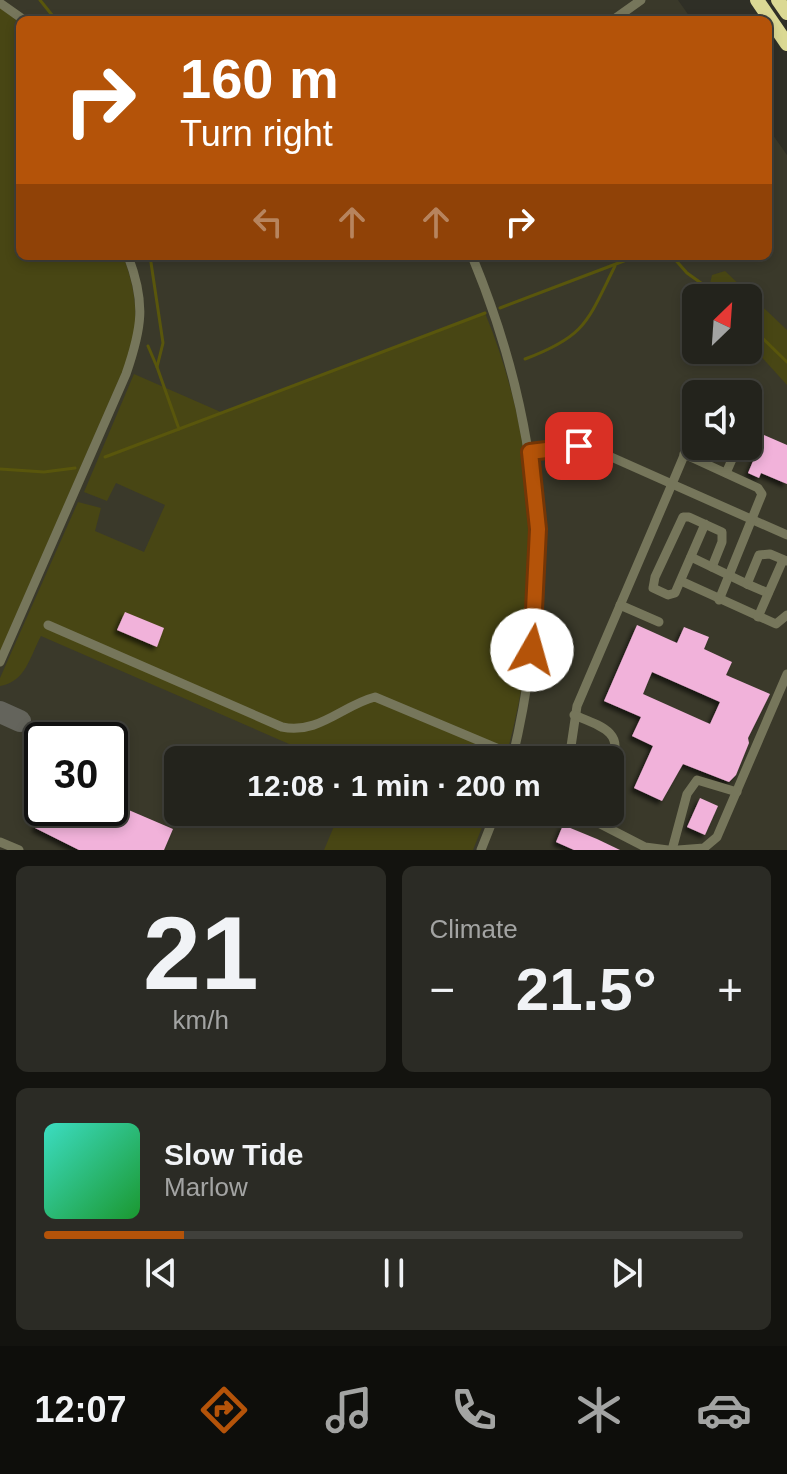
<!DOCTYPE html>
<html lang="en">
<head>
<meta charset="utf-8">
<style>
	body { margin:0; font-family:Helvetica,sans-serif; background:#2b2b25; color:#f1f3f6; height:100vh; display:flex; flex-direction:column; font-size:30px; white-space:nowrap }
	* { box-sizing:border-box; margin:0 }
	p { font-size:26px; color:#a3a4a3 }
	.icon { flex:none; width:44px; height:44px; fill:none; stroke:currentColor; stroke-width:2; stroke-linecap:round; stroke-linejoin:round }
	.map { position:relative; height:850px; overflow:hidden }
	.sheet { display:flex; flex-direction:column; gap:16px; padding:16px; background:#13130f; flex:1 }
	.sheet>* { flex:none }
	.top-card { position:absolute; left:16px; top:16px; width:756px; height:244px; border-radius:12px; box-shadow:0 4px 12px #0003,0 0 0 2px #40403b; background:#b45309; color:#fff; overflow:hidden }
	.needle { width:52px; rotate:25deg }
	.buttons { position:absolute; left:682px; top:284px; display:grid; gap:16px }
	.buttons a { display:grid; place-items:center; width:80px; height:80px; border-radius:12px; background:#23231c; box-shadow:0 4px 12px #0003,0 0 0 2px #40403b; font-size:40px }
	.speed { position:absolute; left:24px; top:722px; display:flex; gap:16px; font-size:40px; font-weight:700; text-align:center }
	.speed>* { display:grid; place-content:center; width:104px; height:104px; border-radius:50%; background:#23231c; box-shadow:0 4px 12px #0003,0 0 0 2px #40403b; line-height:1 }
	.speed .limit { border:4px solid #111; border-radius:12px; background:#fff; color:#111 }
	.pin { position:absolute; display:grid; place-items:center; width:68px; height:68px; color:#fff; margin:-34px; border-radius:16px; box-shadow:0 4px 12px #0006 }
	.me { position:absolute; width:88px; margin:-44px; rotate:7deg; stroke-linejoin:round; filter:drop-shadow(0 0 6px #0008) }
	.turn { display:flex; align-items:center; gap:28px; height:168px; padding:0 32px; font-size:36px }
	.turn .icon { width:104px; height:104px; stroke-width:2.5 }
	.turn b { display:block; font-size:56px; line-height:68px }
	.lanes { display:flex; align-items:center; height:76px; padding:0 32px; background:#0003; justify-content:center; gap:40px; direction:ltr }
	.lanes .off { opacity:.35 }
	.big { font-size:60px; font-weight:600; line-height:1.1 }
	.sheet .card { flex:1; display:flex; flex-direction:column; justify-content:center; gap:12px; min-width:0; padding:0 28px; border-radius:12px; background:#2b2b25 }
	.sheet .dial { align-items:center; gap:0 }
	.dial b { font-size:104px; line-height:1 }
	.song { display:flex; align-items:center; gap:24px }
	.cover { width:96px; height:96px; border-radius:12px; background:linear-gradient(135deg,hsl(170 70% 55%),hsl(130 70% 35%)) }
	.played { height:8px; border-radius:4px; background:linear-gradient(90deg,#b45309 20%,#40403b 20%) }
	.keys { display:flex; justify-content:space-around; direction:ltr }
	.heat { display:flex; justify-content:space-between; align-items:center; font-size:44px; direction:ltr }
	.sheet .tiles { flex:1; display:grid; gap:16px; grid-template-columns:1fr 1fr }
	.card:last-child { grid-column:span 2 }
	.trip { position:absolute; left:164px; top:746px; width:460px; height:80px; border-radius:12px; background:#23231c; box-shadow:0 4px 12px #0003,0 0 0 2px #40403b; font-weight:600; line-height:80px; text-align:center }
	.dock { display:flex; height:128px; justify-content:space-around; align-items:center; background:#0e0e0b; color:#a3a4a3 }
	.dock .icon { width:56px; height:56px }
	.dock .current { color:#b45309 }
	.dock b { font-size:36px; color:#f1f3f6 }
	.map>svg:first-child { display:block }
	.built { fill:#3a392a; fill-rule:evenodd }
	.green { fill:#484614 }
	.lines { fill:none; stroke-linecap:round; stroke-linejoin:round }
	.stream { stroke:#59560c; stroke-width:3 }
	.taxiway { stroke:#64645c; stroke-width:22 }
	.building { fill:#f1b2da; fill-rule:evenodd; filter:url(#shadow) }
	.minor { stroke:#76765b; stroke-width:9 }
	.highway { stroke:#dbd994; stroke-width:14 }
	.route-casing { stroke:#753606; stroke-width:20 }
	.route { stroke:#b45309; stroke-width:14 }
</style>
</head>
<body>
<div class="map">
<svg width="787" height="850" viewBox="0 0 787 850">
	<defs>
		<filter id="shadow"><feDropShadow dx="-3.5" dy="3.5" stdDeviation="2" flood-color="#0009"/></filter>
	</defs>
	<rect width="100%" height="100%" fill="#2f2f26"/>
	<path class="built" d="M 0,0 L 678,0 L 692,20 L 20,20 L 20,256 L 768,256 L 768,128 L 787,155 L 787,850 L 0,850 ZM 696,298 L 748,298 L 748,350 L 696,350 ZM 696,394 L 748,394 L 748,446 L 696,446 ZM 42,740 L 110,740 L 110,808 L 42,808 ZM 178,760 L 610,760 L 610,812 L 178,812 Z"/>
	<g class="green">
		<path d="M 0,5 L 20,22 L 20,256 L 123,256 C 136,290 139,317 131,352 L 0,652 Z"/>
		<path d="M 725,271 L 787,330 L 787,385 L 748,342 L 748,298 L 707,296 L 712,275 Z"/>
		<path d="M 485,313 C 543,453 546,616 505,760 L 326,760 L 41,636 C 30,656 26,682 0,686 L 0,678 L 78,502 L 101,508 L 95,531 L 144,552 L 165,505 L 116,483 L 107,501 L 84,492 L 134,374 L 223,413 Z"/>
		<path d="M 340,812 L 488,812 L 473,850 L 324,850 Z"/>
	</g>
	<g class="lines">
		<g class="stream">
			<path d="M 40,0 L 56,20"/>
			<path d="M 150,256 L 163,343 L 157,367 L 179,429"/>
			<path d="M 672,256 L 687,273 L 722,298"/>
			<path d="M 500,308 L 637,256"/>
			<path d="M 748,324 L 787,362"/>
			<path d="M 148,346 L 157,367"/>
			<path d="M 525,359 C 586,336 587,322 615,266"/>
			<path d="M 105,457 L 485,313"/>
			<path d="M 0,469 L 44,472 L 75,468"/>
		</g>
		<path class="taxiway" d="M 0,712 L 20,721"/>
	</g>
	<g class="building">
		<path d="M 764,435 L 787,445 L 787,484 L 761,473 L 759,478 L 748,473 Z"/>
		<path d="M 125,612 L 164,628 L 157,647 L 117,630 Z"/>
		<path d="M 637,625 L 677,643 L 684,627 L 709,637 L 704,649 L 732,662 L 726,675 L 770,694 L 748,738 L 749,743 L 736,775 L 729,782 L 683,764 L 662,801 L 634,788 L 653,746 L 632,736 L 641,717 L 604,701 ZM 652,672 L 720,702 L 710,724 L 643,694 Z"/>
		<path d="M 700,798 L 718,806 L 705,835 L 687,827 Z"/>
		<path d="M 110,802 L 173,829 L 164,850 L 79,850 L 35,828 L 44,808 L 110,808 Z"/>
		<path d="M 563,825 L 597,839 L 620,850 L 574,850 L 556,842 Z"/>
	</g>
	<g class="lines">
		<g class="minor">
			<path d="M 0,3 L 24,20"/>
			<path d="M 613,20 L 641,0"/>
			<path d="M 472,256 C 542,425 555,582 512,760"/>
			<path d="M 696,427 L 672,484 L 787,535"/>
			<path d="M 530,452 L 591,448 L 672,484 L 577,706 L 569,760"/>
			<path d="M 684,454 L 758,488 L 762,494 L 719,600"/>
			<path d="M 726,473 L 738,446"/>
			<path d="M 705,524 L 675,593 L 668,595 L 653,588 L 655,577 L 683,517 L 689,517 L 722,532 L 722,542 L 712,567"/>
			<path d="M 691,557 L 747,584 L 759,555 L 770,554 L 787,561"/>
			<path d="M 681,581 L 776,624 L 787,615"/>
			<path d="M 747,584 L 768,593"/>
			<path d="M 620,605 L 659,622"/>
			<path d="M 758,617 L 783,560"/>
			<path d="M 48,625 L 282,727 C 318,735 343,705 375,697 L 525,760"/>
			<path d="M 0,662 L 126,374 C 142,328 146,303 128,256"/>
			<path d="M 574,715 C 598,725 627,732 610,763"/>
			<path d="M 577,812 L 645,847 L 668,850"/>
			<path d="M 0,842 L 19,850"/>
			<path d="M 481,850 L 496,812"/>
			<path d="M 672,850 L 687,794 L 697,780 L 737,792"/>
			<path d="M 678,850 L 704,848 L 717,837 L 787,674"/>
		</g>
		<g class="highway">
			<path d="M 757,0 L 787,44"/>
			<path d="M 778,0 L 787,13"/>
		</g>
	</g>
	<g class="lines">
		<defs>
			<path id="route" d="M 532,650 L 538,529 L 530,452 L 579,446"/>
		</defs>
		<use href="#route" class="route-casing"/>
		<use href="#route" class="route"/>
	</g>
</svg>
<div class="buttons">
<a><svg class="needle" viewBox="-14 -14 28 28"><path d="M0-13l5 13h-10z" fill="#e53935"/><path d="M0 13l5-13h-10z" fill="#a3a4a3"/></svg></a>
<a><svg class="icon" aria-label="sound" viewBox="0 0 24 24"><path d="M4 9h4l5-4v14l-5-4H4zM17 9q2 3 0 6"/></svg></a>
</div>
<div class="speed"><div class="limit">30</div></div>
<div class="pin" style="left:579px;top:446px;background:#d93025"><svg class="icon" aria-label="arrive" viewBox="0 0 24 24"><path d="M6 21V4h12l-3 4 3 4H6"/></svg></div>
<svg class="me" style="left:532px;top:650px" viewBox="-20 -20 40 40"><circle r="19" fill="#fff"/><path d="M0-13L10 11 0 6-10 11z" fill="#b45309"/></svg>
<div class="trip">12:08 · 1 min · 200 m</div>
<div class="top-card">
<div class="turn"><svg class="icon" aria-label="right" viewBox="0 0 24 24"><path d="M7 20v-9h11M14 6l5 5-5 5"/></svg><div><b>160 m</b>Turn right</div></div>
<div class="lanes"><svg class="icon off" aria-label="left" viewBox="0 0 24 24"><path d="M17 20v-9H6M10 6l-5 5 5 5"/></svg><svg class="icon off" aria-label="ahead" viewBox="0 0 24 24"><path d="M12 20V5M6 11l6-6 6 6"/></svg><svg class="icon off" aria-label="ahead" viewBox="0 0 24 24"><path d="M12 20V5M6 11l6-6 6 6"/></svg><svg class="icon" aria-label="right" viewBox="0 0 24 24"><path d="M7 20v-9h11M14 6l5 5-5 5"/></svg></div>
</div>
</div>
<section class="sheet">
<div class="tiles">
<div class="card dial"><b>21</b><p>km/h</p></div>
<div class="card"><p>Climate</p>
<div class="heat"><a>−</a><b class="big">21.5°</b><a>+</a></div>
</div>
<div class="card">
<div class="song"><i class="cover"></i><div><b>Slow Tide</b><p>Marlow</p></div></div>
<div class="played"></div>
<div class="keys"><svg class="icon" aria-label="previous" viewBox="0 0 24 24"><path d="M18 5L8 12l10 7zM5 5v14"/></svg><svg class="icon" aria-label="pause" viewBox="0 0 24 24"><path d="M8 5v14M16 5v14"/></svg><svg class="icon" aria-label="next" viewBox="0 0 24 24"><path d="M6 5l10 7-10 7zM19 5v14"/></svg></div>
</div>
</div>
</section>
<nav class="dock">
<b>12:07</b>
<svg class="icon current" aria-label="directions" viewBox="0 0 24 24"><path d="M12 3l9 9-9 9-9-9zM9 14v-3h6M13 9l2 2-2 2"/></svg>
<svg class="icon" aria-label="music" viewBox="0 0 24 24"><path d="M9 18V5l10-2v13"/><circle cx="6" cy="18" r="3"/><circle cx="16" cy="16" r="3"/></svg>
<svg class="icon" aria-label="phone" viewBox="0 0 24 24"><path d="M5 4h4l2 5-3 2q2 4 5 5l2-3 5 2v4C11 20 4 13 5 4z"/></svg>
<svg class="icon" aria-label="climate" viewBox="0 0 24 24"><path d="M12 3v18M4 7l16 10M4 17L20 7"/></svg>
<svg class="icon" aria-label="car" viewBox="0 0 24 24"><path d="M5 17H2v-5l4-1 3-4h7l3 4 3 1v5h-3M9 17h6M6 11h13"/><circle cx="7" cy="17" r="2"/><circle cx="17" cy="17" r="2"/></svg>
</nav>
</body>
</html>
